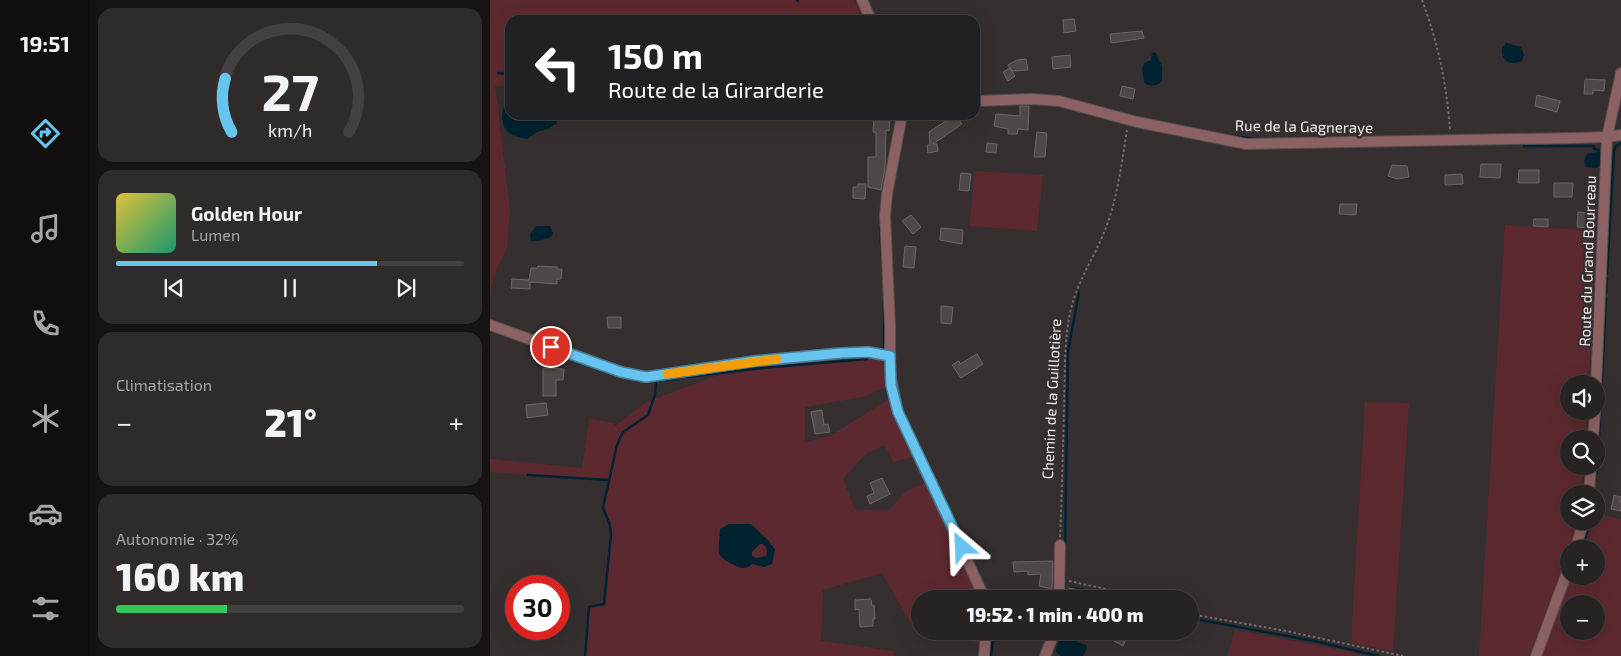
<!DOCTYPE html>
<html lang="fr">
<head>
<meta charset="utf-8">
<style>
	body { margin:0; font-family:"Exo 2",sans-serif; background:#302b2b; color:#f1f3f6; height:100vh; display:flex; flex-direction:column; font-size:19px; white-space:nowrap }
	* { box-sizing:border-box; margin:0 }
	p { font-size:16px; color:#a5a4a6 }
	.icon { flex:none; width:28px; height:28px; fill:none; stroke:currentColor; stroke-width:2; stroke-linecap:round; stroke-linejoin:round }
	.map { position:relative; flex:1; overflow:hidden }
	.sheet { display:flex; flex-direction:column; gap:8px; padding:8px; background:#161313; width:400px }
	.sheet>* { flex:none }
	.hud { position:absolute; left:15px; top:15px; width:475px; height:105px; border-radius:15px; box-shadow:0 5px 20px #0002,0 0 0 1px #444041; background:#202124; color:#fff; overflow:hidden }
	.tools { position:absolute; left:1070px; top:375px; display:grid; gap:10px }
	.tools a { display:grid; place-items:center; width:45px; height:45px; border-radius:50%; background:#282323; box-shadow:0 5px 20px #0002,0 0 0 1px #444041; font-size:25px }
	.speed { position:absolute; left:15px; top:575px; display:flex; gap:10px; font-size:25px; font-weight:700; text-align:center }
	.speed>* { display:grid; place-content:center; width:65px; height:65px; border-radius:50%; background:#282323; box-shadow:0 5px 20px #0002,0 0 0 1px #444041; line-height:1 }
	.speed .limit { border:8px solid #d22; background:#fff; color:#111 }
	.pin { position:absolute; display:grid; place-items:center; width:42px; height:42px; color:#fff; margin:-21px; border:2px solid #fff; border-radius:50%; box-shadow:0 1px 5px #0007 }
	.me { position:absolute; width:55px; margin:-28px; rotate:334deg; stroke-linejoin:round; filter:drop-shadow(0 0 4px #0008) }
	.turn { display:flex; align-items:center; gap:18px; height:105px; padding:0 20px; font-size:22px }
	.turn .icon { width:65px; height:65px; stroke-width:2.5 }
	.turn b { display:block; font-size:35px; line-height:42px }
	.big { font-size:38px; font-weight:800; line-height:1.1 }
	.sheet .tile { flex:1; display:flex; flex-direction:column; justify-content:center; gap:8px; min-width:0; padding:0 18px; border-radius:15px; background:#302b2b }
	.sheet .dial { align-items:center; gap:0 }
	.dial svg { height:130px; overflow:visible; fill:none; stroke:#444041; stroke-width:7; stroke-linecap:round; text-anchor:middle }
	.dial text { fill:#f1f3f6; stroke:none }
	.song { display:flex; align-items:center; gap:15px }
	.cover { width:60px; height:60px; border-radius:8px; background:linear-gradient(135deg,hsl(50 70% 55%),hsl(160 70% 35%)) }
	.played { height:5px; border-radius:2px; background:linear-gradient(90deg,#66c4ef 75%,#444041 75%) }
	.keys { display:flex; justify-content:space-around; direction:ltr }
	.heat { display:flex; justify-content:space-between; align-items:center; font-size:28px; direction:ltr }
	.charge { height:8px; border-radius:4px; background:linear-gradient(90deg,#34c759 32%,#444041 0) }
	.trip { position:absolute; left:421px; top:590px; width:288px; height:50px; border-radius:25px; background:#282323; box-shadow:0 5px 20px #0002,0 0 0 1px #444041; font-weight:800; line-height:50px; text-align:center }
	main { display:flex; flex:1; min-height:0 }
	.tabs { display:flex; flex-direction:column; width:90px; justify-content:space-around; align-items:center; background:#100e0e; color:#a5a4a6 }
	.tabs .icon { width:35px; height:35px }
	.tabs .active { color:#66c4ef }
	.tabs b { font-size:22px; color:#f1f3f6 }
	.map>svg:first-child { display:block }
	.green { fill:#5d2930; fill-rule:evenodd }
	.water { fill:#002231; fill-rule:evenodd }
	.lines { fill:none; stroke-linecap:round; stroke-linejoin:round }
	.stream { stroke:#002231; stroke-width:2.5 }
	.building { fill:#4f4848; stroke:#6d6666 }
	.minor-casing { stroke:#534e4e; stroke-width:12 }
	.path { stroke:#736d6d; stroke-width:2; stroke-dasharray:2.5 2.5; stroke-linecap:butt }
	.minor { stroke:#8c6164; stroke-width:10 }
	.route-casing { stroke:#427f9b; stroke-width:12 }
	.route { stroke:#66c4ef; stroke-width:9 }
	.slow { stroke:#f59e0b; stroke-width:9 }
	.labels { text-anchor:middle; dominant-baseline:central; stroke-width:5; stroke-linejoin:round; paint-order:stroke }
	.street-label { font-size:15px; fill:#f2eeee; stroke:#352f2f }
</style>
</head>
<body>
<main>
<nav class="tabs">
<b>19:51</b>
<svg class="icon active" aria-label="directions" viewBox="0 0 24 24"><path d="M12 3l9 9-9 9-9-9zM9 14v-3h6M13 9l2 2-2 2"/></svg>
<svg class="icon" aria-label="music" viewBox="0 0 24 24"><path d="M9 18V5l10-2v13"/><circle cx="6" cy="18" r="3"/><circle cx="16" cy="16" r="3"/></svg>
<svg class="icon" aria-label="phone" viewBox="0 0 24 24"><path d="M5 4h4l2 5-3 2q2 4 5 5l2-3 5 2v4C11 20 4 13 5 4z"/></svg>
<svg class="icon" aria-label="climate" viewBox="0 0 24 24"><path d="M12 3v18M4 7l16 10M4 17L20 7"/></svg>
<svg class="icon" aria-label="car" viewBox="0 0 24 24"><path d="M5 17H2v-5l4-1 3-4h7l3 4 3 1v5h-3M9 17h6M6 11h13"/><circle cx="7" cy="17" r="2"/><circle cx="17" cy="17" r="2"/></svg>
<svg class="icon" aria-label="filters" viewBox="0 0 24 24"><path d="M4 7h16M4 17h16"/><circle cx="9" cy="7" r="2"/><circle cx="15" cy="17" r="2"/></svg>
</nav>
<section class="sheet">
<div class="tile dial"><svg viewBox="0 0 100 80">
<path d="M14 69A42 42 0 1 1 86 69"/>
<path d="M14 69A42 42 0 0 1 10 36" stroke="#66c4ef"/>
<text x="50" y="56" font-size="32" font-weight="700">27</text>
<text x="50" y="72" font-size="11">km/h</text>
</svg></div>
<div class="tile">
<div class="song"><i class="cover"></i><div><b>Golden Hour</b><p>Lumen</p></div></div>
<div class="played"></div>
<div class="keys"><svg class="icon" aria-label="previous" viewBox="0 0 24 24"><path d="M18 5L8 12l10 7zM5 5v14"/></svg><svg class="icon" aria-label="pause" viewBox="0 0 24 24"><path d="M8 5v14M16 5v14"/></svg><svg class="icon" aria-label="next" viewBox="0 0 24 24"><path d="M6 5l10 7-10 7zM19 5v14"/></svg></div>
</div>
<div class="tile"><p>Climatisation</p>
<div class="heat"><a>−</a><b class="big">21°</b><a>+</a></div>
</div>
<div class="tile"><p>Autonomie · 32%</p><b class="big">160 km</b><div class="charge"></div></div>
</section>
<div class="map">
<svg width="1131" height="656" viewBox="0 0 1131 656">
	<rect width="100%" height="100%" fill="#352f2f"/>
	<g class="green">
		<path d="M 0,0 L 364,0 L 373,20 L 20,20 L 20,87 L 5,86 L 20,210 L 17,248 L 5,273 L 0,291 Z"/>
		<path d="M 485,171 L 553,175 L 547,231 L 479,226 Z"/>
		<path d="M 1015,225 L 1106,231 L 1098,384 L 1079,384 L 1079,411 L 1097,411 L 1096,439 L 1079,439 L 1079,466 L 1094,466 L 1090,494 L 1079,494 L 1079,521 L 1086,521 L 1086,524 L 1074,564 L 1039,656 L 989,656 Z"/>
		<path d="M 400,356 L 401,385 L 373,397 L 315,407 L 315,442 L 340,436 L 404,396 L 428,456 L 403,462 L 395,445 L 377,453 L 353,478 L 365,510 L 399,510 L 416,491 L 440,481 L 495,599 L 430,599 L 430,631 L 496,631 L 495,644 L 425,631 L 392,573 L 333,590 L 331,641 L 404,651 L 404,656 L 95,656 L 100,606 L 114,603 L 121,535 L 120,525 L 113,508 L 120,481 L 0,472 L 0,459 L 92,468 L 99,419 L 124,423 L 124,427 L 156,402 L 265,361 Z"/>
		<path d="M 875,402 L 919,403 L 903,651 L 861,643 Z"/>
		<path d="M 1106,513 L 1131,519 L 1131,656 L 1051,656 L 1081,576 L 1106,576 L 1106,549 L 1091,549 L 1100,521 L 1106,521 ZM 1079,604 L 1106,604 L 1106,631 L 1079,631 Z"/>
		<path d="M 745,630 L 847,649 L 876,656 L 737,656 Z"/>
	</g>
	<g class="water">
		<path d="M 1016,43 L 1031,47 L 1034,55 L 1032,61 C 1022,66 1011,62 1012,49 Z"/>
		<path d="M 665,52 L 672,66 L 672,81 C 667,86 658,88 654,82 L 652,69 L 654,63 L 661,60 L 662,53 Z"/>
		<path d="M 20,98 L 20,115 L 68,115 L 67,123 L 58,129 L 47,132 L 37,139 C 32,138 22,136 18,132 C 9,124 11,104 20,98 Z"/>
		<path d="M 1106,152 L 1111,154 L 1111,165 L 1106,168 L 1096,167 L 1094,161 L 1097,154 Z"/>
		<path d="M 46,226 L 60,226 L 63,233 L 62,236 C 57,239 46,242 41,241 L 40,234 Z"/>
		<path d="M 239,524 L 261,524 L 279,541 L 285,550 L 282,564 L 274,567 L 262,564 C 260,566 259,567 255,568 C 249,569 230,559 229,553 C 228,549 230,534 230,529 ZM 270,544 L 273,544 C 277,548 278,551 276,556 L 266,558 L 262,556 L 262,552 Z"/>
		<path d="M 573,636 L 596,645 L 597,648 L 593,656 L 571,656 L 566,652 L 566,649 L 570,638 Z"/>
	</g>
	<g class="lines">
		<g class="stream">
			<path d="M 307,0 L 308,1"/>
			<path d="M 8,73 L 20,74"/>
			<path d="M 742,136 L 767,139"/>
			<path d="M 1034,146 L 1104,146 L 1104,149 L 1109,150 L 1109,152"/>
			<path d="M 390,227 L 393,273"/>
			<path d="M 1117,274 L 1124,151 L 1126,146 L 1131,143"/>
			<path d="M 1116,293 L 1117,278"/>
			<path d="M 394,347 L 394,303"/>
			<path d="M 197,377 L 273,368 L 377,359"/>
			<path d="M 176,380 L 187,379"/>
			<path d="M 1107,473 L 1116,299"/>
			<path d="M 38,475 L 119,480"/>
			<path d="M 575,546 L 578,351 L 589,292"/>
			<path d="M 1091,549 L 1101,521"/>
			<path d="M 1079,582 L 1081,576"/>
			<path d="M 581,588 L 611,593"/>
			<path d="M 616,594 L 623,596"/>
			<path d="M 700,618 L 824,641 L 888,656"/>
			<path d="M 95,656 L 99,607 L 114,604 L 121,535 L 120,525 L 113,508 L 127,445 L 133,432 L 158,415 L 165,395 L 166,382"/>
			<path d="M 501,656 L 504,631"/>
		</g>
	</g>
	<g class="building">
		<path d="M 584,19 L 586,31 L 574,33 L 573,20 Z"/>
		<path d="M 652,31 L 654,38 L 621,43 L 620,34 Z"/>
		<path d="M 580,55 L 581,67 L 563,69 L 562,57 Z"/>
		<path d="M 536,59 L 538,70 L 522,71 L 525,76 L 518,81 L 513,72 L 520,68 L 522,71 L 518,65 L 527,60 Z"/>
		<path d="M 1095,79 L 1115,80 L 1114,91 L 1103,90 L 1103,94 L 1094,94 Z"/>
		<path d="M 632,86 L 645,89 L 643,99 L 630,96 Z"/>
		<path d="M 1047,95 L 1070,101 L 1067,112 L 1045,106 Z"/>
		<path d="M 530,106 L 539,106 L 538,130 L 528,129 L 527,134 L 518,134 L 518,129 L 504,126 L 506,114 L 530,116 Z"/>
		<path d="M 465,115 L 472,124 L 443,144 L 447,144 L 448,151 L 438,153 L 437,145 L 440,145 L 439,132 Z"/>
		<path d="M 384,117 L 400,118 L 399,131 L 396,130 L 395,168 L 391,190 L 378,187 L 378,157 L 386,157 L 386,132 L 383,132 Z"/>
		<path d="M 547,132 L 557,133 L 555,157 L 544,157 Z"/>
		<path d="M 497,143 L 507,144 L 506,153 L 496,152 Z"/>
		<path d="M 991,164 L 1011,164 L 1010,178 L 990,177 Z"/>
		<path d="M 902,165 L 917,166 L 919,177 L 907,179 L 898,176 Z"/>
		<path d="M 1029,170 L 1049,170 L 1049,183 L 1028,183 Z"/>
		<path d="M 471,173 L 481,174 L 479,191 L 469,190 Z"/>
		<path d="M 972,174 L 973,184 L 955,185 L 955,175 Z"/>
		<path d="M 1064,183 L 1083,183 L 1082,197 L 1064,197 Z"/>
		<path d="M 368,184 L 376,184 L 375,199 L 363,198 L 363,187 L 368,187 Z"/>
		<path d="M 850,204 L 867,204 L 866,215 L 849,214 Z"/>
		<path d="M 1088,212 L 1104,213 L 1104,228 L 1087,227 Z"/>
		<path d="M 421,215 L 431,227 L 423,234 L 412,221 Z"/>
		<path d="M 1044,219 L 1058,219 L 1058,227 L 1043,226 Z"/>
		<path d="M 451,228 L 473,230 L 472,244 L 450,240 Z"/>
		<path d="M 415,246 L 426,247 L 424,268 L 413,267 Z"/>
		<path d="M 48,266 L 67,267 L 67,269 L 72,269 L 71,279 L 67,279 L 67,284 L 40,282 L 40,289 L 21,288 L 22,279 L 39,280 L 41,268 L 47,268 Z"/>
		<path d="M 451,306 L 463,307 L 461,324 L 451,323 Z"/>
		<path d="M 117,317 L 131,317 L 131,328 L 118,328 Z"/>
		<path d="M 487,354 L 493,364 L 471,378 L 462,365 L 469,361 L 470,364 Z"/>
		<path d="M 53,368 L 74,369 L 73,380 L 66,380 L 66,396 L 53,396 Z"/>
		<path d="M 56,403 L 58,415 L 37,418 L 36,405 Z"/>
		<path d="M 332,410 L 334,425 L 338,424 L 340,432 L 325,434 L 321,412 Z"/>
		<path d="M 392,478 L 400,494 L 380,504 L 377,496 L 384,493 L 380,483 Z"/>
		<path d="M 1124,495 L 1131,497 L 1131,511 L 1121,509 Z"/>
		<path d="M 563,561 L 562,589 L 549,586 L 551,574 L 538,575 L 538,571 L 524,572 L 523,562 Z"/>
		<path d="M 579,588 L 615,595 L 614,599 L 576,599 Z"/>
		<path d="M 381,599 L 382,606 L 384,605 L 385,619 L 383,619 L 383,626 L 370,627 L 369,609 L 365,610 L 365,600 Z"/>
		<path d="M 612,631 L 640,631 L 633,646 L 624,641 L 626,638 Z"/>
	</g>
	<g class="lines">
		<defs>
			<g id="minor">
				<path d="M 372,0 L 381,20"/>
				<path d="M 485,101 L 542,99 L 569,101 L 647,122 L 756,144 L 1082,138 L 1117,137 L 1131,135"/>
				<path d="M 412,115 L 397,194 L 395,215 L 400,325 L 400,373 L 408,412 L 495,599"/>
				<path d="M 0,325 L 131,372 L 157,377 L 265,361 L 352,353 L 378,352 L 400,356"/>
				<path d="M 1106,385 L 1117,137 L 1131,73"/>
				<path d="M 1103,439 L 1105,411"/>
				<path d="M 1099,494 L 1101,466"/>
				<path d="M 1085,549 L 1094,521"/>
				<path d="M 569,599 L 570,545"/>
				<path d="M 494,656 L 496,631"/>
				<path d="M 555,656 L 565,631"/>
				<path d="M 1046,656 L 1079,567"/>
			</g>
		</defs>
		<use href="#minor" class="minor-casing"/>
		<g class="path">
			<path d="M 932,0 C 948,43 957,85 960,131"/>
			<path d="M 570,537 C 572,493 573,448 574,404 C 575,374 574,343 580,313 C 587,280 607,254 618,222 C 628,193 632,161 637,130"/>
			<path d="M 579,581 L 662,599"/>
			<path d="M 700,614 L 796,631 L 913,656"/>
		</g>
		<use href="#minor" class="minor"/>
	</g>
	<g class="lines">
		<defs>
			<path id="route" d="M 61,347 L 131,372 L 156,377 L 265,361 L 352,353 L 378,352 L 400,356 L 401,385 L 408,412 L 472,547"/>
		</defs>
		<use href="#route" class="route-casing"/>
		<use href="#route" class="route"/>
		<path class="slow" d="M 177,374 L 287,359"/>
	</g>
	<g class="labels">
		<g class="street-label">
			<text transform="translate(814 126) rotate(1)">Rue de la Gagneraye</text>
			<text transform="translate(1097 261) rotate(-88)">Route du Grand Bourreau</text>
			<text transform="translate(561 399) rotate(-87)">Chemin de la Guillotière</text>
		</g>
	</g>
</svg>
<div class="tools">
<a><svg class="icon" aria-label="sound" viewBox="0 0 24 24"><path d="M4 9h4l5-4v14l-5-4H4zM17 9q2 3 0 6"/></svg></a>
<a><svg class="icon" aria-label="search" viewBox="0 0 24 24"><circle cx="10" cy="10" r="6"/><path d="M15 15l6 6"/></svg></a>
<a><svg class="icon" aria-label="layers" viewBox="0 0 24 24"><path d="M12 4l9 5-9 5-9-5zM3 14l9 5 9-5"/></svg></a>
<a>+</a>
<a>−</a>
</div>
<div class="speed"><div class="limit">30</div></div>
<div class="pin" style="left:61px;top:347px;background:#d93025"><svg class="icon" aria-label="arrive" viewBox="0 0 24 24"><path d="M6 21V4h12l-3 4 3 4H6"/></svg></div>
<svg class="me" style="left:472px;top:547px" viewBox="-20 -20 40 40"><path d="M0-17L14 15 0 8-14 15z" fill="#66c4ef" stroke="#fff" stroke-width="4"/></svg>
<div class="trip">19:52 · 1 min · 400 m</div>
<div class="hud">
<div class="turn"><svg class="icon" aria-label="left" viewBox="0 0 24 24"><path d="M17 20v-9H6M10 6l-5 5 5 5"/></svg><div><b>150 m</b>Route de la Girarderie</div></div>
</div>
</div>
</main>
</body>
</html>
